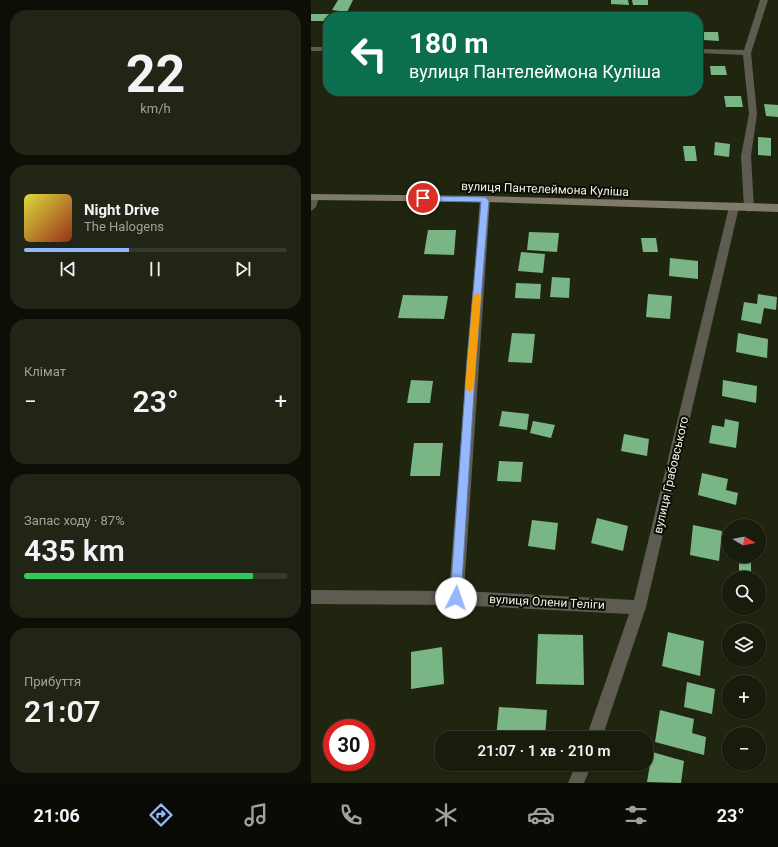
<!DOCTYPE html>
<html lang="uk">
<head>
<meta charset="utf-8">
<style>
	body { margin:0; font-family:Roboto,sans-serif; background:#212515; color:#f1f3f6; height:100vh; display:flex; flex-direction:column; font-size:15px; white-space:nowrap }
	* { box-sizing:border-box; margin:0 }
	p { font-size:13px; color:#9fa19d }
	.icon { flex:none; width:22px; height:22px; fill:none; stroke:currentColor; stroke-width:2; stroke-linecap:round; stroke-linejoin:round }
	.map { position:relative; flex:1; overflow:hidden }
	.side { display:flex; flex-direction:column; gap:10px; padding:10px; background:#0d0f07; width:311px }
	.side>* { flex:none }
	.guide { position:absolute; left:12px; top:12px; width:380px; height:84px; border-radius:16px; box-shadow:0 1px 3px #0004,0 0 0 1px #363a2d; background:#0b6e4f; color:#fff; overflow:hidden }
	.needle { width:26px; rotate:100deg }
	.tools { position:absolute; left:411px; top:519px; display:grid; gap:8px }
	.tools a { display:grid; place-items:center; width:44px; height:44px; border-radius:50%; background:#181c0c; box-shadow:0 1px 3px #0004,0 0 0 1px #363a2d; font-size:20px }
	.speed { position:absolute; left:12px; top:719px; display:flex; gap:8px; font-size:20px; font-weight:700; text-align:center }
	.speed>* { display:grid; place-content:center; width:52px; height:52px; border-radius:50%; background:#181c0c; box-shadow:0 1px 3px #0004,0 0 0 1px #363a2d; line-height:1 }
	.speed .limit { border:6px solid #d22; background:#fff; color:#111 }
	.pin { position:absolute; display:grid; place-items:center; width:34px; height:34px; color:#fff; margin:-17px; border:2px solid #fff; border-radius:50%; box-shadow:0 1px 4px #0007 }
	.me { position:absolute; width:44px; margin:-22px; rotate:4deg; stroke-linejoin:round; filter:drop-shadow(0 0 3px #0008) }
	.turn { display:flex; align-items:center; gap:14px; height:84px; padding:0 20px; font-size:18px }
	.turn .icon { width:52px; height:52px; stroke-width:2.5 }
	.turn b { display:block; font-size:28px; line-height:34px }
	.big { font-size:30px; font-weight:600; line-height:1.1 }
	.side .card { flex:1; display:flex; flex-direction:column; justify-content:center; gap:6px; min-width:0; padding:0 14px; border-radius:16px; background:#212515 }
	.side .dial { align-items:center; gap:0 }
	.dial b { font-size:52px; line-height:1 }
	.song { display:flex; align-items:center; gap:12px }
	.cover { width:48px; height:48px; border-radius:6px; background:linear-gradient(135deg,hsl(60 70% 55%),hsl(10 70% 35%)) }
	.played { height:4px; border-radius:2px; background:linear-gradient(90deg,#94b7fd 40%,#363a2d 40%) }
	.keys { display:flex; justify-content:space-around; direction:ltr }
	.heat { display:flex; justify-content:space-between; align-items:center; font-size:22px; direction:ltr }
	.charge { height:6px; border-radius:3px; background:linear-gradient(90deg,#34c759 87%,#363a2d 0) }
	.trip { position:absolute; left:124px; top:731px; width:218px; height:40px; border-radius:16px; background:#181c0c; box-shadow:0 1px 3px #0004,0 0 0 1px #363a2d; font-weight:600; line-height:40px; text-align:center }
	.tab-bar { display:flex; height:64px; justify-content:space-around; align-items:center; background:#0a0b05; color:#9fa19d }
	.tab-bar .icon { width:28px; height:28px }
	.tab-bar .selected { color:#94b7fd }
	.tab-bar b { font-size:18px; color:#f1f3f6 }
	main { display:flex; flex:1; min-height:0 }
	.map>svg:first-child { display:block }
	.building { fill:#7ab585 }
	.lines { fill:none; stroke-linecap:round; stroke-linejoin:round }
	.street { fill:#5e5b50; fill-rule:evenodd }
	.secondary { fill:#7f7a69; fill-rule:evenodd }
	.route { fill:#94b7fd; stroke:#6077a4 }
	.slow { fill:#f59e0b }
	.labels { text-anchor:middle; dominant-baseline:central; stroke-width:4; stroke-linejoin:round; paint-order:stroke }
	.street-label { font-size:12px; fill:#eff3e6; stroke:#0b0d05 }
</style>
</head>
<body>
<main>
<section class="side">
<div class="card dial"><b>22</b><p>km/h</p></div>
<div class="card">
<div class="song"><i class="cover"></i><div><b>Night Drive</b><p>The Halogens</p></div></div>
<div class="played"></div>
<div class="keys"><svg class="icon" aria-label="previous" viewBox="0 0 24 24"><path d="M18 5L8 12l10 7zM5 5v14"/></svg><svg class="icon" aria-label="pause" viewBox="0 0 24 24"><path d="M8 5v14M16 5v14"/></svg><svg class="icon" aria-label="next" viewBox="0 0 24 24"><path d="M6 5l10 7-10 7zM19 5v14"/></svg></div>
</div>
<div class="card"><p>Клімат</p>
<div class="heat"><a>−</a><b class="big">23°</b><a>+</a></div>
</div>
<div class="card"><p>Запас ходу · 87%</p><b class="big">435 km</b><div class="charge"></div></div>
<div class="card"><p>Прибуття</p><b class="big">21:07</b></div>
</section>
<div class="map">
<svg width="467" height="783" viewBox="0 0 467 783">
	<rect width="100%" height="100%" fill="#202510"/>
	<g class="building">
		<path d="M 27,0 L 42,0 L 36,12 L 21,10 Z"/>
		<path d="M 300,0 L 317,0 L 318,5 L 300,4 Z"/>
		<path d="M 321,0 L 337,0 L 337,5 L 322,5 Z"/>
		<path d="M 0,14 L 31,14 L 30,17 L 17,17 L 17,21 L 0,21 Z"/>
		<path d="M 391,32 L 407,32 L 408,41 L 392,40 Z"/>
		<path d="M 399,66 L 414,66 L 416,75 L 400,75 Z"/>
		<path d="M 413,96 L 430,96 L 432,107 L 415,107 Z"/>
		<path d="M 453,104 L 467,105 L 467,117 L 455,116 Z"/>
		<path d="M 447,137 L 460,138 L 460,156 L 447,155 Z"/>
		<path d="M 404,142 L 419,144 L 418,157 L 403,155 Z"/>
		<path d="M 372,146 L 384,146 L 386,161 L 374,161 Z"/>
		<path d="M 117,230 L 145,230 L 143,255 L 113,254 Z"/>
		<path d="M 218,232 L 248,233 L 246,252 L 216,250 Z"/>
		<path d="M 330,238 L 345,238 L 347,252 L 332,252 Z"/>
		<path d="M 210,252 L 234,254 L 232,273 L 207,271 Z"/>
		<path d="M 359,258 L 387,261 L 387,279 L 358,276 Z"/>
		<path d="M 241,277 L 259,278 L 258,298 L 239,297 Z"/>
		<path d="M 205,283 L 230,284 L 229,299 L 204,298 Z"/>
		<path d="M 337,294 L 361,296 L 359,319 L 335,317 Z"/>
		<path d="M 447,294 L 466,297 L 465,310 L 453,308 L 450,324 L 430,320 L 433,302 L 446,304 Z"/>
		<path d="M 92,295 L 137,296 L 133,319 L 87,318 Z"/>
		<path d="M 201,333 L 224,334 L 221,363 L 197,362 Z"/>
		<path d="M 427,333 L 457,339 L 456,358 L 425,352 Z"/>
		<path d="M 100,380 L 122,381 L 119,403 L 96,403 Z"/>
		<path d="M 412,380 L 446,386 L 445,403 L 411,396 Z"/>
		<path d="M 191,411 L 218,414 L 216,430 L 188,426 Z"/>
		<path d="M 414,419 L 428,422 L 425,448 L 398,443 L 401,425 L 413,427 Z"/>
		<path d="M 222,421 L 244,425 L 240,438 L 219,433 Z"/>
		<path d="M 313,434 L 338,439 L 336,456 L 310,451 Z"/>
		<path d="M 103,443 L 132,443 L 129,476 L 99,476 Z"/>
		<path d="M 188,461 L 212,462 L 210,482 L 186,481 Z"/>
		<path d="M 391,473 L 417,479 L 415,490 L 427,493 L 425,505 L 387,495 Z"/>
		<path d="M 286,518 L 317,526 L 312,551 L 280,543 Z"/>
		<path d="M 221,520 L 247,523 L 244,550 L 217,546 Z"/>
		<path d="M 382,525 L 411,531 L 408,561 L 379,555 Z"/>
		<path d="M 428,557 L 440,559 L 440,577 L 428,575 Z"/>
		<path d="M 357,632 L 393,641 L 389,676 L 351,666 Z"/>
		<path d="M 227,634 L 272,635 L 273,685 L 225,684 Z"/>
		<path d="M 131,647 L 133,684 L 100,689 L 100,652 Z"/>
		<path d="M 376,682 L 404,689 L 401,714 L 373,707 Z"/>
		<path d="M 188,707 L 236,710 L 234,738 L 185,738 Z"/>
		<path d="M 349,710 L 383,719 L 381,733 L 395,737 L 393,755 L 344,742 Z"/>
		<path d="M 341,752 L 373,761 L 370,783 L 336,782 Z"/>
		<path d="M 183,764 L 233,764 L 232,772 L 183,769 Z"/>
	</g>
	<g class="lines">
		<g class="street">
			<path d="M 449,0 L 457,0 L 440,53 L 446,114 L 440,156 L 443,208 L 438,212 L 433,208 L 430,156 L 438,114 L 432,55 L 387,53 L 387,49 L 433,50 Z"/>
			<rect x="0" y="47" width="17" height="4"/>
			<path d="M 0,194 L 6,195 L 8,197 L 5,207 L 0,211 Z"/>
			<path d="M 174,196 L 179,199 L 153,591 L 323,600 L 418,207 L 423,203 L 428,207 L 335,607 L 291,738 L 275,738 L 318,614 L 145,605 L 0,604 L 0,590 L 138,591 L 169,199 Z"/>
			<path d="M 265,764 L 281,764 L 273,783 L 257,783 Z"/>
		</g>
		<path class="secondary" d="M 0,194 L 174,196 L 467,204 L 467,212 L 174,202 L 0,200 Z"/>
	</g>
	<path class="route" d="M 112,196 L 174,197 L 178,200 L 165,361 L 150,598 L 149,601 L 145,603 L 141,601 L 139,598 L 156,361 L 170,202 L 112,201 L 108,198 Z"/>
	<path class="slow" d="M 166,293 L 170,296 L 163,388 L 159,392 L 154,388 L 162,296 Z"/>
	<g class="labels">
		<g class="street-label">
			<text transform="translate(234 189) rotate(2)">вулиця Пантелеймона Куліша</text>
			<text transform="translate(360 475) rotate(-77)">вулиця Грабовського</text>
			<text transform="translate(236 602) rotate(3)">вулиця Олени Теліги</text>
		</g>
	</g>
</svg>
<div class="tools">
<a><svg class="needle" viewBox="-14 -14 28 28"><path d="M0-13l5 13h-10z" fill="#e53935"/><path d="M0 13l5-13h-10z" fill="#9fa19d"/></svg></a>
<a><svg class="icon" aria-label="search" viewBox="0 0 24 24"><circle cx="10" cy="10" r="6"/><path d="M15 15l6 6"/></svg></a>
<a><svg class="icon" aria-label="layers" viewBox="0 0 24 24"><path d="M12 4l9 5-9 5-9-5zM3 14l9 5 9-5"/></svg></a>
<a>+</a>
<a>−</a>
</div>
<div class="speed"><div class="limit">30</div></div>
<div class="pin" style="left:112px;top:198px;background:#d93025"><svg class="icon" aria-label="arrive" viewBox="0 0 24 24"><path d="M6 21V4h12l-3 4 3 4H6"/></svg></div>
<svg class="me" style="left:145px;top:598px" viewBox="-20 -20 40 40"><circle r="19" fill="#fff"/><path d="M0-13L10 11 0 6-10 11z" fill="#94b7fd"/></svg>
<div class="trip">21:07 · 1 хв · 210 m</div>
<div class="guide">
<div class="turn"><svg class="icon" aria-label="left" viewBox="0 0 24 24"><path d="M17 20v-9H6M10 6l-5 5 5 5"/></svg><div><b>180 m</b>вулиця Пантелеймона Куліша</div></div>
</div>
</div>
</main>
<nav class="tab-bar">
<b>21:06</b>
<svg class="icon selected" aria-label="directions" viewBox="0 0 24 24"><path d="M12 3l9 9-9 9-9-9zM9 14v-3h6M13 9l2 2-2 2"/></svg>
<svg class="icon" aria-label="music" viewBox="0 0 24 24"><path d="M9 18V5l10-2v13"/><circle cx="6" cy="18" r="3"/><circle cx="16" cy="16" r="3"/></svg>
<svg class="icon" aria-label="phone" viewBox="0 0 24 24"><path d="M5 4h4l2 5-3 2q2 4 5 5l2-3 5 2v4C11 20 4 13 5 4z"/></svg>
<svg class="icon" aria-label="climate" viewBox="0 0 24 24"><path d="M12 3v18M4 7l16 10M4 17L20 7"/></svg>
<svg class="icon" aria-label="car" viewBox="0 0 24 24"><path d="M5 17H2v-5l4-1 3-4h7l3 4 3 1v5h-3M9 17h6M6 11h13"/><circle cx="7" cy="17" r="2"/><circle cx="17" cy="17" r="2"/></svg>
<svg class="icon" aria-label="filters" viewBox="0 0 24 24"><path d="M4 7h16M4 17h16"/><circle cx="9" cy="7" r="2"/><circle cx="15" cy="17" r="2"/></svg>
<b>23°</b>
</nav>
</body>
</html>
